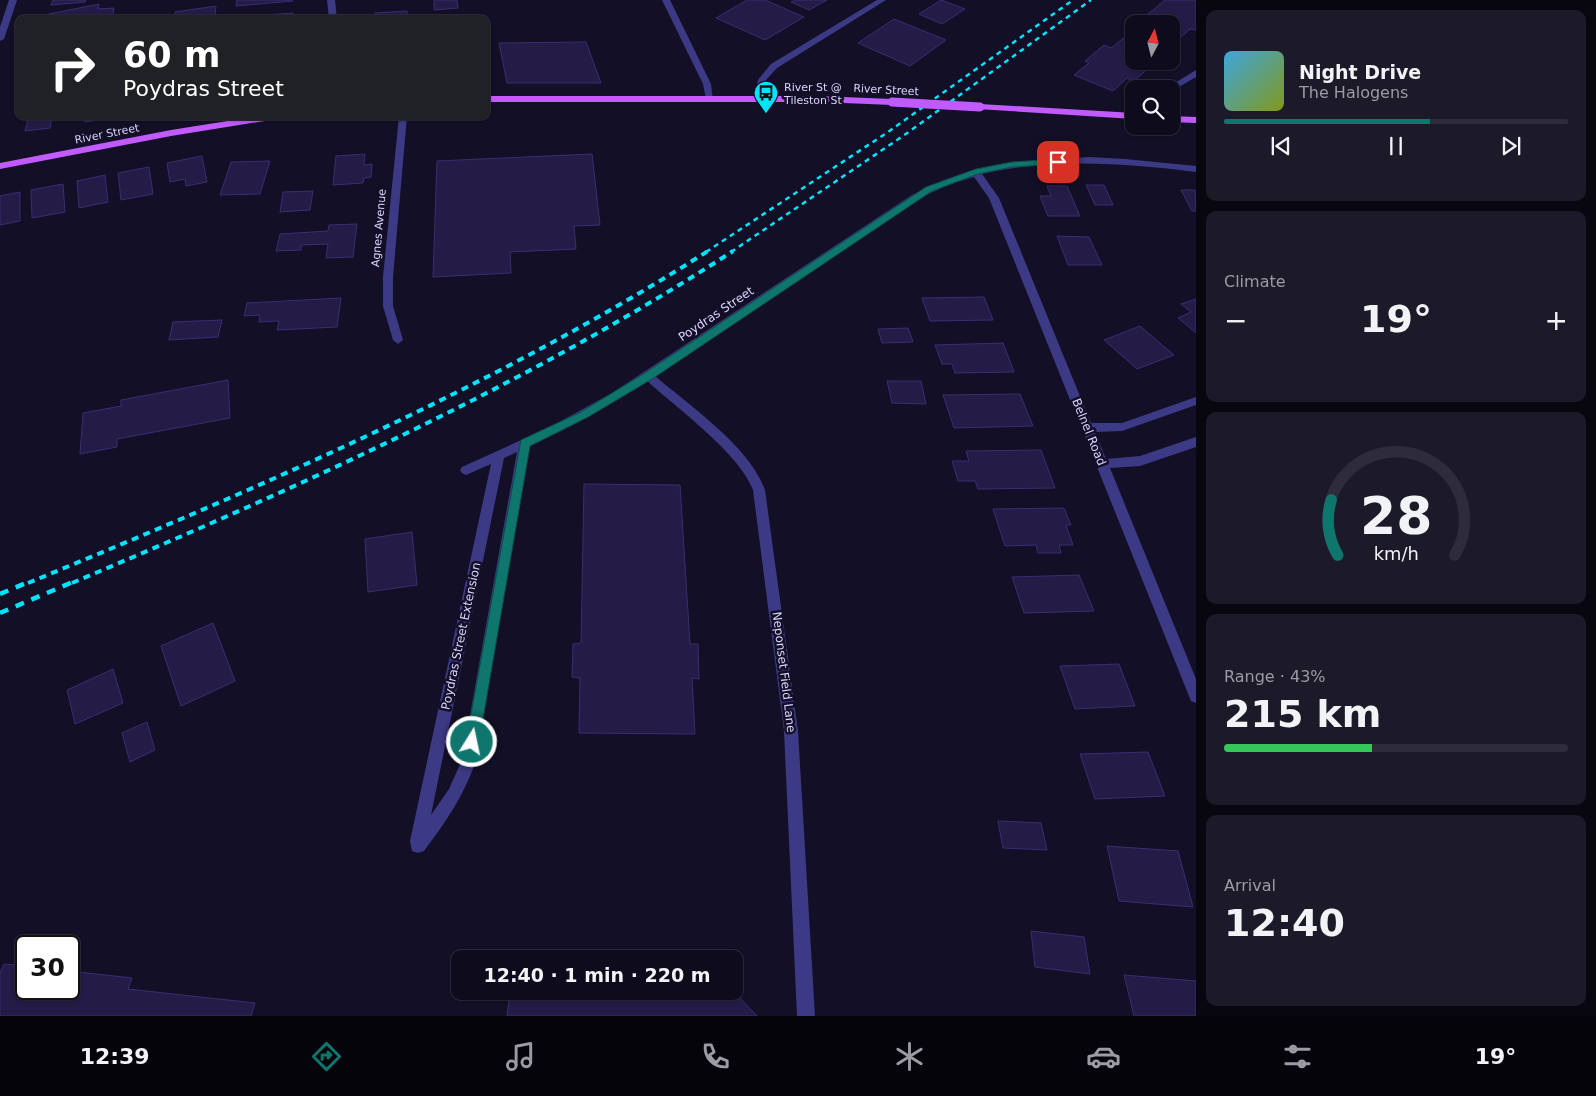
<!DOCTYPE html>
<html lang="en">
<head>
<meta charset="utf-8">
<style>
	body { margin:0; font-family:"DejaVu Sans",sans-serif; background:#1c1929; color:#f1f3f6; height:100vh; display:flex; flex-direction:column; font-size:19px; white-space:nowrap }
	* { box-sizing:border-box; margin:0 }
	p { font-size:16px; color:#9b9ba3 }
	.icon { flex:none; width:28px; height:28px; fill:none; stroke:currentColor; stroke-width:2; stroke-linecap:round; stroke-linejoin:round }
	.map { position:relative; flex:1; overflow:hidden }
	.drawer { display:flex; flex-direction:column; gap:10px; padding:10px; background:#08060f; width:400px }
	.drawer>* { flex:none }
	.guide { position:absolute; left:15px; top:15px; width:475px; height:105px; border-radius:10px; box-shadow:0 1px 4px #0004,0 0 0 1px #2e2b3b; background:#202124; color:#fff; overflow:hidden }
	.needle { width:32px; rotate:7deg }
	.tools { position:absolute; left:1125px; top:15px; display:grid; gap:10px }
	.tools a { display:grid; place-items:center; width:55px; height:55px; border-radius:10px; background:#0e0b1c; box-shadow:0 1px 4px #0004,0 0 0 1px #2e2b3b; font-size:25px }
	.speed { position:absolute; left:15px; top:935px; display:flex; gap:10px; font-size:25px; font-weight:700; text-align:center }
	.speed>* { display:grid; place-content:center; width:65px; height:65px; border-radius:50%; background:#0e0b1c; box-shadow:0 1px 4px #0004,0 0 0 1px #2e2b3b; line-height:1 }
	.speed .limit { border:2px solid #111; border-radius:8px; background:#fff; color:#111 }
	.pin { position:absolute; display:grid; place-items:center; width:42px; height:42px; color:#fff; margin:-21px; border-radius:10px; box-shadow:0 2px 8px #0006 }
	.me { position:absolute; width:55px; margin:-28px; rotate:10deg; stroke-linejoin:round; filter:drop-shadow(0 0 4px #0008) }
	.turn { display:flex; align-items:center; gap:18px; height:105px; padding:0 25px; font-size:22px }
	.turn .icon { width:65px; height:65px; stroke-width:2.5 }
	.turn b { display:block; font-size:35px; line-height:42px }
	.big { font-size:38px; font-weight:700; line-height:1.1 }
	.drawer .widget { flex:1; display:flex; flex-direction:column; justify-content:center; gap:8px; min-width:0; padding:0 18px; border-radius:10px; background:#1c1929 }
	.drawer .dial { align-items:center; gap:0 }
	.dial svg { height:130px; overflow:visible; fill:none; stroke:#2e2b3b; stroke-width:7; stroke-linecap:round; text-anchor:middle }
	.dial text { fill:#f1f3f6; stroke:none }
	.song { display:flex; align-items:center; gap:15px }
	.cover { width:60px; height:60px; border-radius:8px; background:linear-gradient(135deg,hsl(200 70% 55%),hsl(70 70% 35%)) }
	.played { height:5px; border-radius:2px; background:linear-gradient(90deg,#0f766e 60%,#2e2b3b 60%) }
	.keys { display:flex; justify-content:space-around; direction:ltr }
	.heat { display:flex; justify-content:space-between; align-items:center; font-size:28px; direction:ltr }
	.charge { height:8px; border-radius:4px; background:linear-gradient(90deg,#34c759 43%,#2e2b3b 0) }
	.trip { position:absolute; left:451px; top:950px; width:292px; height:50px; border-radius:10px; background:#0e0b1c; box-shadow:0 1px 4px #0004,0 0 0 1px #2e2b3b; font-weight:700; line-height:50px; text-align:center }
	.tab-bar { display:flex; height:80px; justify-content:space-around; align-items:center; background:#06040b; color:#9b9ba3 }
	.tab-bar .icon { width:35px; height:35px }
	.tab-bar .on { color:#0f766e }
	.tab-bar b { font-size:22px; color:#f1f3f6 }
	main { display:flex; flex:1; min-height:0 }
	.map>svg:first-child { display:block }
	.building { fill:#241b47; stroke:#3b2d73 }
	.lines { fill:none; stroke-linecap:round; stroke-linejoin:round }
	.minor { fill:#3d3a85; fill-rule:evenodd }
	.major { fill:#c25bff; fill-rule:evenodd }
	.rail-far2 { stroke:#00e5ff; stroke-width:2.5; stroke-dasharray:5 4.5; stroke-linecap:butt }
	.rail-far1 { stroke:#00e5ff; stroke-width:4; stroke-dasharray:7 5.5; stroke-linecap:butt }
	.rail { stroke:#00e5ff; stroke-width:4.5; stroke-dasharray:9 8; stroke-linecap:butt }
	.major-bridge { stroke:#c25bff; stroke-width:9 }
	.route { fill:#0f766e; stroke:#0a4d48 }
	.labels { text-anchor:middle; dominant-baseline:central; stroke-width:5; stroke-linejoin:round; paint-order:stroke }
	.far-poi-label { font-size:11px; fill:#d9d4ff; stroke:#130f26; text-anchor:start }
	.far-street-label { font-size:11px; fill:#d9d4ff; stroke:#130f26 }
	.street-label { font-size:12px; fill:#d9d4ff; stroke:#130f26 }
</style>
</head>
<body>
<main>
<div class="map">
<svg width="1196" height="1016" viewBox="0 0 1196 1016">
	<rect width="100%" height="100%" fill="#130f26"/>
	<g class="building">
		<path d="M 53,0 L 86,0 L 85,2 L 51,5 Z"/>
		<path d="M 237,0 L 292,0 L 293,1 L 236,6 Z"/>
		<path d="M 434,0 L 457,0 L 458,8 L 434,10 Z"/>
		<path d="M 747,0 L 765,0 L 804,17 L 765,40 L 716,18 Z"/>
		<path d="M 796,0 L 827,0 L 809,10 L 791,2 Z"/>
		<path d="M 941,0 L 965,9 L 942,24 L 919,14 Z"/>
		<path d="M 1165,0 L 1196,0 L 1196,30 L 1190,29 L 1178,40 L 1171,37 L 1171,24 L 1143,24 L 1153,16 L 1148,14 Z"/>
		<path d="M 99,4 L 98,9 L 114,8 L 112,19 L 48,19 L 49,14 Z"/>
		<path d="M 216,6 L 215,16 L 175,18 L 175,12 Z"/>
		<path d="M 407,11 L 407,19 L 376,19 L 375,13 Z"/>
		<path d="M 293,13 L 293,19 L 238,19 L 238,17 Z"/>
		<path d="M 894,19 L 946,40 L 910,66 L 858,43 Z"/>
		<path d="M 1125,37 L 1134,40 L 1134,61 L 1149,61 L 1153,64 L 1134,81 L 1127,78 L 1113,91 L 1074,75 L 1089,63 L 1085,61 L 1104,45 L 1111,48 Z"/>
		<path d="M 586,42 L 601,83 L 507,83 L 499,43 Z"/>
		<path d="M 29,116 L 52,116 L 50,128 L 25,131 Z"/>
		<path d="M 86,116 L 125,116 L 85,122 Z"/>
		<path d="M 365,154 L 364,165 L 372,164 L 371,177 L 364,178 L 363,183 L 333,185 L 336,156 Z"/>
		<path d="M 592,154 L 600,225 L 574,226 L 576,249 L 510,252 L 511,273 L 433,277 L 437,161 Z"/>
		<path d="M 202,156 L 207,182 L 186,186 L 185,179 L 170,182 L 167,163 Z"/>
		<path d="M 270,161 L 260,194 L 220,195 L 231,162 Z"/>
		<path d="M 149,167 L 153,194 L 121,200 L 118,173 Z"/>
		<path d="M 105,175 L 108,202 L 79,208 L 77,181 Z"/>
		<path d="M 63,184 L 65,212 L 32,218 L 31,190 Z"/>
		<path d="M 1086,185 L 1104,185 L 1113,205 L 1095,205 Z"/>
		<path d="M 1047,186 L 1067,186 L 1080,216 L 1048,216 L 1040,196 L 1051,196 Z"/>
		<path d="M 1181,190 L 1195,190 L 1196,211 L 1192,211 Z"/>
		<path d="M 313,191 L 310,210 L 280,212 L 283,192 Z"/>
		<path d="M 20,192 L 20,221 L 0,225 L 0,196 Z"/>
		<path d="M 357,224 L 353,257 L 326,258 L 328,244 L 301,245 L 301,250 L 276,251 L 280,234 L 328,231 L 329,225 Z"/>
		<path d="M 1057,236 L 1089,237 L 1102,265 L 1068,265 Z"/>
		<path d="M 984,297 L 993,320 L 930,321 L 922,298 Z"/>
		<path d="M 341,298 L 337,327 L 277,330 L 279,321 L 259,322 L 260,315 L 244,316 L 247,303 Z"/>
		<path d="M 1196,299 L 1196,333 L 1178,318 L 1191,312 L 1181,304 Z"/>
		<path d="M 222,320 L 218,337 L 169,340 L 173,322 Z"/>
		<path d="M 1140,326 L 1174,355 L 1137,369 L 1104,340 Z"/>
		<path d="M 908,328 L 913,342 L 882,343 L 878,329 Z"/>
		<path d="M 1003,343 L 1014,372 L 955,373 L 952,364 L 942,364 L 935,345 Z"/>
		<path d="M 228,380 L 230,418 L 117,439 L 117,447 L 80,454 L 83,413 L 121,406 L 121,400 Z"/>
		<path d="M 887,381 L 921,381 L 926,404 L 892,403 Z"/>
		<path d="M 1020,394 L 1033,426 L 954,428 L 943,395 Z"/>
		<path d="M 1041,450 L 1055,488 L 978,489 L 975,481 L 958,481 L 952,461 L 969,461 L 966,451 Z"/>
		<path d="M 584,484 L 680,485 L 690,644 L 698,644 L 699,679 L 692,678 L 695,734 L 579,733 L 580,678 L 572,677 L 573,644 L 581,643 Z"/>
		<path d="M 1064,508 L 1071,525 L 1066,525 L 1073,545 L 1059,545 L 1061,553 L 1038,553 L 1036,545 L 1005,546 L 993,509 Z"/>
		<path d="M 412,532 L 417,585 L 368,592 L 365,539 Z"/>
		<path d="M 1079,575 L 1094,611 L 1024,613 L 1012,577 Z"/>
		<path d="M 213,623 L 235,681 L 181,706 L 161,646 Z"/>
		<path d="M 1119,664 L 1135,706 L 1075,709 L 1060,666 Z"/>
		<path d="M 113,669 L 123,703 L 75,724 L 67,690 Z"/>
		<path d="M 147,722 L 155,750 L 130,762 L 122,733 Z"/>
		<path d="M 1148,752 L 1165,796 L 1095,799 L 1080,754 Z"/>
		<path d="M 998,821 L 1041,823 L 1047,850 L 1003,848 Z"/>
		<path d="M 1107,846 L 1178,851 L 1193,907 L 1119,901 Z"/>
		<path d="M 1031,931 L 1084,937 L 1090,974 L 1035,967 Z"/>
		<path d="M 4,964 L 26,966 L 26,989 L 69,989 L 69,971 L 132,978 L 128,989 L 255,1003 L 251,1016 L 0,1016 L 0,973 Z"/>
		<path d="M 1124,975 L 1196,981 L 1196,1016 L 1134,1016 Z"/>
		<path d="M 510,991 L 705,991 L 736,994 L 757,1016 L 507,1016 Z"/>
	</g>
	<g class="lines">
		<g class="minor">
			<path d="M 9,0 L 17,0 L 4,39 L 0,41 L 0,27 Z"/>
			<path d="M 327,0 L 335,0 L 337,19 L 329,19 Z"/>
			<path d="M 662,0 L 670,0 L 711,84 L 713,101 L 706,99 L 703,84 Z"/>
			<path d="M 877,0 L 886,0 L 777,68 L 766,80 L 765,99 L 758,101 L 756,89 L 758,80 L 771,64 Z"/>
			<path d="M 1196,70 L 1196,77 L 1172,91 L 1171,89 L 1165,89 Z"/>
			<path d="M 399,116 L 407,116 L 393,277 L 393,306 L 403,340 L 398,344 L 393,340 L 383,306 L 383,277 Z"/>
			<path d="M 1089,157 L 1125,159 L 1196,166 L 1196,172 C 1124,163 1053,158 982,174 L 999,198 L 1091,423 L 1122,423 L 1196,397 L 1196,405 L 1122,431 L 1095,432 L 1106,459 L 1140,456 L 1196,437 L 1196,447 L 1140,466 L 1110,468 L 1196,679 L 1196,703 L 1191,701 L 1189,696 L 989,198 L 974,177 L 950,184 L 918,199 L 655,376 C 690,406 750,447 765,490 L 798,731 L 815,1016 L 797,1016 L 784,731 L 753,490 C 740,454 677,408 647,381 C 610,406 571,427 530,446 L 476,760 C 465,794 446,822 424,851 L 418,853 L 412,851 L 410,841 L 491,464 L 466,475 L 462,473 L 460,470 L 462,467 L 552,426 L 612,393 L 912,195 L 944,180 L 976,169 L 1016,162 ZM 517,452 L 462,760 L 449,789 L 431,815 L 504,458 Z"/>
		</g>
		<g class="major">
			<path d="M 486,96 L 819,96 L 892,99 L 896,102 L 892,105 L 819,102 L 486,102 Z"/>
			<path d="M 980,104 L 1134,113 L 1134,119 L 977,109 L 977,105 Z"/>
			<path d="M 259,116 L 281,116 L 277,119 L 171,136 L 0,169 L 0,163 L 171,130 Z"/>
			<path d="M 1171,116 L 1196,117 L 1196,123 L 1171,122 Z"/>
		</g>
		<g class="rail-far2">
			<path d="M 706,252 L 888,132 L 1073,0"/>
			<path d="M 731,252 L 903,136 L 1091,0"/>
		</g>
		<g class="rail-far1">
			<path d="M 28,583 C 261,487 494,387 708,251"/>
			<path d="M 72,583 C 299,487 525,386 733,251"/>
		</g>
		<g class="rail">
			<path d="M 0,594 L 31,581"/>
			<path d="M 0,613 L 75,581"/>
		</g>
		<path class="major-bridge" d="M 892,102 L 980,107"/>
	</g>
	<path class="route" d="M 1058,159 L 1061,160 L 1061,164 L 1012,167 L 978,174 L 932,191 L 652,379 L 588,417 L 530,446 L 479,742 L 477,746 L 472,748 L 468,746 L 466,742 L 521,440 L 581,412 L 645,373 L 926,187 L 976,169 L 1012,162 Z"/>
	<defs>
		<symbol id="bus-pin" viewBox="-11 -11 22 30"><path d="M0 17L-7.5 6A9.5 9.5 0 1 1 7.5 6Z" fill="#00e5ff" stroke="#130f26"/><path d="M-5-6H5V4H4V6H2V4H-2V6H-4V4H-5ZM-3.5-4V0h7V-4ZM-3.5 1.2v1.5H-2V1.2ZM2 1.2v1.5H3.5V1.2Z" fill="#111"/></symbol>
	</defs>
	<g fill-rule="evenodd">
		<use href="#bus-pin" x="752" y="79" width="28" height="38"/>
	</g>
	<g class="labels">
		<g class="far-poi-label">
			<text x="784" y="87">River St @<tspan x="784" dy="13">Tileston St</tspan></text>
		</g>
		<g class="far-street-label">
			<text transform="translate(886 90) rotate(3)">River Street</text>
			<text transform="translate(107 134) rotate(-11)">River Street</text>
			<text transform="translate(379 228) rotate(-85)">Agnes Avenue</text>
		</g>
		<g class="street-label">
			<text transform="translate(716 314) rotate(-34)">Poydras Street</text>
			<text transform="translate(1089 432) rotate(68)">Belnel Road</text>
			<text transform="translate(461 636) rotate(-78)">Poydras Street Extension</text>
			<text transform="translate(784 672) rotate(83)">Neponset Field Lane</text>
		</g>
	</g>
</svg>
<div class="tools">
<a><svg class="needle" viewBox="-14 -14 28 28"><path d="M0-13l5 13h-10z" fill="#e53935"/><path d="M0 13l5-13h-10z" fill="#9b9ba3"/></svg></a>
<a><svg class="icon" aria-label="search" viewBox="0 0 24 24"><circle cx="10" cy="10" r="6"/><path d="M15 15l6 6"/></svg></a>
</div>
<div class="speed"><div class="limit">30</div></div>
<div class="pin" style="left:1058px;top:162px;background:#d93025"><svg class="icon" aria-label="arrive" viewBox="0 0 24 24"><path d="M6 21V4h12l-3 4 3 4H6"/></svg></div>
<svg class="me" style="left:472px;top:742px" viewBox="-20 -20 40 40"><circle r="17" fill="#0f766e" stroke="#fff" stroke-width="3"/><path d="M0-11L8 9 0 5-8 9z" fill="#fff"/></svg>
<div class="trip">12:40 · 1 min · 220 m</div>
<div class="guide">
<div class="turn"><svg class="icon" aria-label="right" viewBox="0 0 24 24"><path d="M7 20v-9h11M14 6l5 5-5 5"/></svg><div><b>60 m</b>Poydras Street</div></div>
</div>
</div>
<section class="drawer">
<div class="widget">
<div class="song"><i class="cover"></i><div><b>Night Drive</b><p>The Halogens</p></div></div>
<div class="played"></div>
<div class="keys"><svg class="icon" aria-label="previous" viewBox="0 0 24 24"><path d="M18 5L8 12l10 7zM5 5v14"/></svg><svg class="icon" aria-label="pause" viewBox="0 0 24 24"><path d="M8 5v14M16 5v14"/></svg><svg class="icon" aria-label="next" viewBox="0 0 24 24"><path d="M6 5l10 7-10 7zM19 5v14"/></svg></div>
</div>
<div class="widget"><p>Climate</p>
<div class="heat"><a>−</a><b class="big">19°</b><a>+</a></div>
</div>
<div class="widget dial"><svg viewBox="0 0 100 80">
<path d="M14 69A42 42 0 1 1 86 69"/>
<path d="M14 69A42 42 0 0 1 10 35" stroke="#0f766e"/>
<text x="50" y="56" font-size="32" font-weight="700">28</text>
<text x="50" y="72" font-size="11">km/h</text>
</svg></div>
<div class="widget"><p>Range · 43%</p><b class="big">215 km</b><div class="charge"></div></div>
<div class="widget"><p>Arrival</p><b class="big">12:40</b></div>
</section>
</main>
<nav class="tab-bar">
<b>12:39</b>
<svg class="icon on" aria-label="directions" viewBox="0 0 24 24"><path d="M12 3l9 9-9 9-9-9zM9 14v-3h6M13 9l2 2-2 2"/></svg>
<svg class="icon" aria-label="music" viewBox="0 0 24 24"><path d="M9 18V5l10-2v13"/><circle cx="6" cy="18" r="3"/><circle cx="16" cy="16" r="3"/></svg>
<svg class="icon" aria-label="phone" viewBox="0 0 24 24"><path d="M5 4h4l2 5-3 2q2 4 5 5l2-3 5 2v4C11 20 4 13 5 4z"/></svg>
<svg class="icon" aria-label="climate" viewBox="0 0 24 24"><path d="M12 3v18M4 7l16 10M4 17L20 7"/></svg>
<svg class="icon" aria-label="car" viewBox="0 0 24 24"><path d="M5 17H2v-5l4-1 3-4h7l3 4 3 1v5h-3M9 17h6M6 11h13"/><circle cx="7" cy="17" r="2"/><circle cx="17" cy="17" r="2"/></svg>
<svg class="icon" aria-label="filters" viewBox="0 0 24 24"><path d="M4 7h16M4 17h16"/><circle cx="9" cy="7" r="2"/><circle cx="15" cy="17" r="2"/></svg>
<b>19°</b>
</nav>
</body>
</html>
